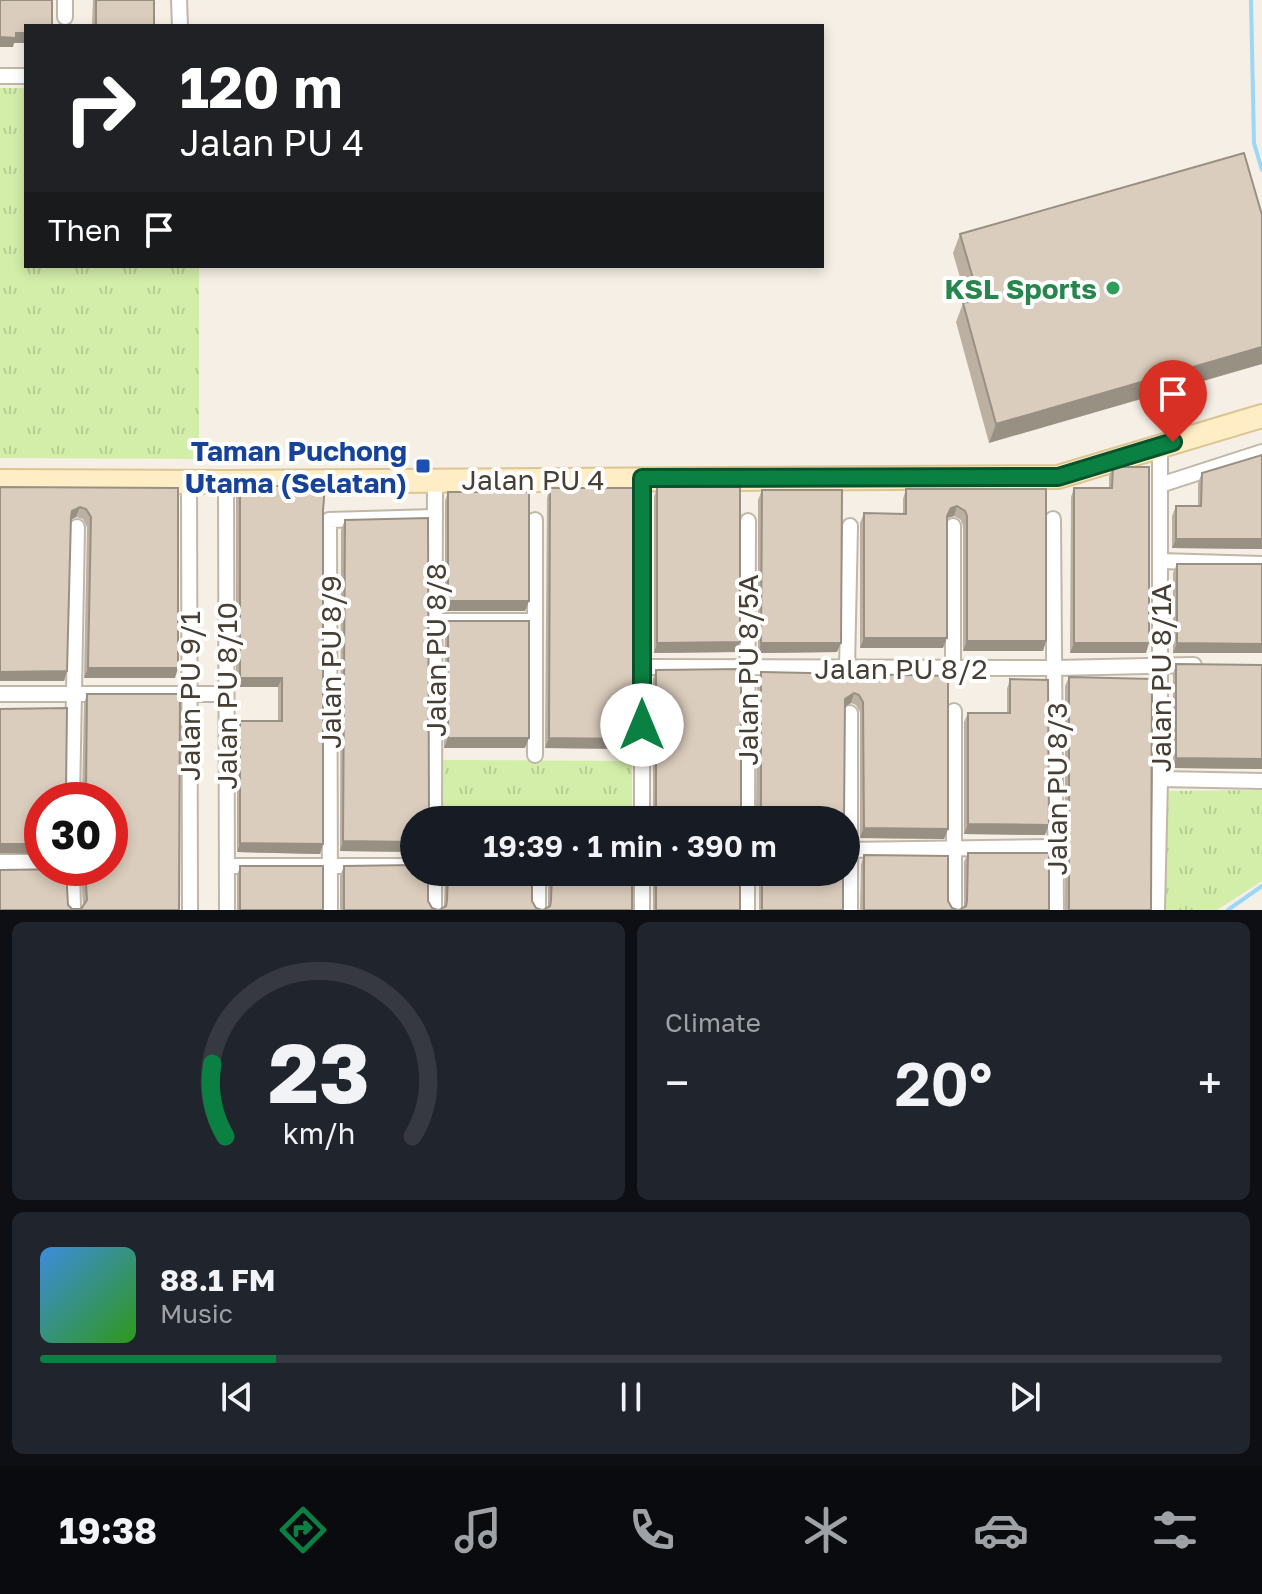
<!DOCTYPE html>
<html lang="en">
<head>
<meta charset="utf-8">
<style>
	body { margin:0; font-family:"Golos Text",sans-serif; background:#20242c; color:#f1f3f6; height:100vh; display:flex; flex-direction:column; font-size:30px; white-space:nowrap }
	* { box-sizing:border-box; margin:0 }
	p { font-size:26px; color:#9ea1a6 }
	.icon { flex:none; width:44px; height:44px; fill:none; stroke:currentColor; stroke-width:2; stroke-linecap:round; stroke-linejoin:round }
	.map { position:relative; height:910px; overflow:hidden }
	.side { display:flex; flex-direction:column; gap:12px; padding:12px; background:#0d0f14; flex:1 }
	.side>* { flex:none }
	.guide { position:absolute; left:24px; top:24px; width:800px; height:244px; border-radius:0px; box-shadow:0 4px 12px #0003; background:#202124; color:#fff; overflow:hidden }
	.speed { position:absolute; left:24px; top:782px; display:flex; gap:16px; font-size:40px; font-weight:700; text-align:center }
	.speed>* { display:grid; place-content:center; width:104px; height:104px; border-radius:50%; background:#171b24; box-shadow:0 4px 12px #0003; line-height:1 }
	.speed .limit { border:12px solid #d22; background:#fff; color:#111 }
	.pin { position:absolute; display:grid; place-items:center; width:68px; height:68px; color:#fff; margin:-82px -34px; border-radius:50% 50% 50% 0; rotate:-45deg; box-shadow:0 0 8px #0007 }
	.pin .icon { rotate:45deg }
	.me { position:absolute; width:88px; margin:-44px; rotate:0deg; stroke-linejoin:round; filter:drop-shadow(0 0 6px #0008) }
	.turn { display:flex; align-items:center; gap:28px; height:168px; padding:0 24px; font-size:36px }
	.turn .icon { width:104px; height:104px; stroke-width:2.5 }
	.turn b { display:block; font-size:56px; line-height:68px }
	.then { display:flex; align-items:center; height:76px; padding:0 24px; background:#0003; gap:16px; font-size:30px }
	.big { font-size:60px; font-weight:600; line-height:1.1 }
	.side .tile { flex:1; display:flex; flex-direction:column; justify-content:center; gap:12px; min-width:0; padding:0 28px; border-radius:12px; background:#20242c }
	.side .dial { align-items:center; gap:0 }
	.dial svg { height:208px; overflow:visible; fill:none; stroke:#363941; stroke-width:7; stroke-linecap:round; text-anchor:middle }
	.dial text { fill:#f1f3f6; stroke:none }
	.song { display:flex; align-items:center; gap:24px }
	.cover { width:96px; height:96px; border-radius:12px; background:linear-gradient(135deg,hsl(210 70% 55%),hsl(110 70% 35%)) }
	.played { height:8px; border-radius:4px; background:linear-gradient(90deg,#0b8043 20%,#363941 20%) }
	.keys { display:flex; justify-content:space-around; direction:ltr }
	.heat { display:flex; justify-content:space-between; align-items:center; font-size:44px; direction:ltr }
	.side .tiles { flex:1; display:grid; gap:12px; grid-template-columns:1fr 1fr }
	.tile:last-child { grid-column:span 2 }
	.trip { position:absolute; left:400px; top:806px; width:460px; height:80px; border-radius:40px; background:#171b24; box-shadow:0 4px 12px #0003; font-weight:600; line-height:80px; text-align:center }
	.tab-bar { display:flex; height:128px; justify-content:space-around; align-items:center; background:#090b0e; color:#9ea1a6 }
	.tab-bar .icon { width:56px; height:56px }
	.tab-bar .on { color:#0b8043 }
	.tab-bar b { font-size:36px; color:#f1f3f6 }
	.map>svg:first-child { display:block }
	.grass { fill:url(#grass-tufts) }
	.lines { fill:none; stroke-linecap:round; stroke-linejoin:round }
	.stream { stroke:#9bd7f9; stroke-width:4 }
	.street-casing { stroke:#c1b7a7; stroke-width:18 }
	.secondary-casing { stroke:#ddc592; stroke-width:26 }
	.street { stroke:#fff; stroke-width:14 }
	.secondary { stroke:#ffeec5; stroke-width:22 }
	.wall { fill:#bcb0a3 }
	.shaded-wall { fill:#999084 }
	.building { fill:#dbcdbd; stroke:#999084; stroke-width:2 }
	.route-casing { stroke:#07532c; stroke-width:20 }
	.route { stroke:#0b8043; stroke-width:14 }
	.leisure-dot { fill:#2e9e5b; stroke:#fff; stroke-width:3 }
	.transit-dot { fill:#1a4fb4; stroke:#fff; stroke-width:3 }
	.labels { text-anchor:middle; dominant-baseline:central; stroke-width:8; stroke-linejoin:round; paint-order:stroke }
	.leisure-label { font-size:28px; font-weight:bold; fill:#27864d; stroke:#fff; text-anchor:end }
	.transit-label { font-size:28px; font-weight:bold; fill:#164399; stroke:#fff; text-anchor:end }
	.street-label { font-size:28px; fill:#483f34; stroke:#fff }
</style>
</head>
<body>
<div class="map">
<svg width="1262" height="910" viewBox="0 0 1262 910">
	<defs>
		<pattern id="grass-tufts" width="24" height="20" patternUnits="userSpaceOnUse" patternTransform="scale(2)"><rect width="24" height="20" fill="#d3eea9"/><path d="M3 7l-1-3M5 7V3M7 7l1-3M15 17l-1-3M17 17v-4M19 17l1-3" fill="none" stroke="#b7cd92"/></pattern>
	</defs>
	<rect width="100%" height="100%" fill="#f5efe5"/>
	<g class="grass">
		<path d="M 0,88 L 26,88 L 26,266 L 199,266 L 199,459 L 0,458 Z"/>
		<path d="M 442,760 L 632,761 L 632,820 L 442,820 Z"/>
		<path d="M 1262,790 L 1262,881 L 1217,910 L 1166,910 L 1166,791 Z"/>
	</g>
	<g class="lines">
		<g class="stream">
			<path d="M 1251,0 L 1254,143 L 1262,170"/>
			<path d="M 1228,910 L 1262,886"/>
		</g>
		<defs>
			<g id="street">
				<path d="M 65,0 L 65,17"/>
				<path d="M 179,0 L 180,26"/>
				<path d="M 0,76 L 26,76"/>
				<path d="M 189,481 L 190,910"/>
				<path d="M 226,482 L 227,910"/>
				<path d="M 1160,485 L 1262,452"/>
				<path d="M 1053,519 L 1056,910"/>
				<path d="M 1160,561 L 1262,564"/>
				<path d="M 435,621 L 535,621"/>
				<path d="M 642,667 L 1055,668 L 1194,665"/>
				<path d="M 847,668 L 850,526"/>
				<path d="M 953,668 L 953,526"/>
				<path d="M 0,694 L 226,694"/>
				<path d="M 954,711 L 954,910"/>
				<path d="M 535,755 L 535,520"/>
				<path d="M 1160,779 L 1262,781"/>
				<path d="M 72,800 L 77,527"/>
				<path d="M 434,820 L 435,480"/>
				<path d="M 642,820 L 642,478"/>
				<path d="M 747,820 L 748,521"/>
				<path d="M 846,850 L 1057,847"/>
				<path d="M 0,862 L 42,862"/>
				<path d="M 227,866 L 414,866"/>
				<path d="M 72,868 L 73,910"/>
				<path d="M 538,872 L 538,910"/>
				<path d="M 747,872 L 747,910"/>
				<path d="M 330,910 L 329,520 L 435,517"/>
				<path d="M 434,910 L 434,872"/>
				<path d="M 642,910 L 642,872"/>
				<path d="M 850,910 L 850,713"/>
				<path d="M 1157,910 L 1160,779 L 1160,445"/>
			</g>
			<path id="secondary" d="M 0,481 L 226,482 L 1058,477 L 1262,416"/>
		</defs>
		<use href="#street" class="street-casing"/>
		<use href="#secondary" class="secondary-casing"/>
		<use href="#street" class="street"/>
		<use href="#secondary" class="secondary"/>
	</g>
	<g class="wall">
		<path d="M 93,0 L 154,0 L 154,26 L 92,26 Z"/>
		<path d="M 1262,215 L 989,443 L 956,322 L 963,303 L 967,302 L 953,253 L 960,234 Z"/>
		<path d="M 1262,455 L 1262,549 L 1172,548 L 1172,516 L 1176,506 L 1198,506 L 1198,483 L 1202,473 Z"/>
		<path d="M 1113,467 L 1146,653 L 1070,653 L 1071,497 L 1074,488 L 1109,488 L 1109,476 Z"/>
		<path d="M 240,486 L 323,510 L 323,844 L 320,854 L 237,852 L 237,731 L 240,721 L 278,721 L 278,687 L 236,687 L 236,496 Z"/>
		<path d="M 0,487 L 178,488 L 175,678 L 84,678 L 87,527 L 83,519 L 76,517 L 70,520 L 67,671 L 64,681 L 0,681 Z"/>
		<path d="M 657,487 L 736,652 L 654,653 L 654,497 Z"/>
		<path d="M 550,488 L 633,739 L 630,749 L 545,748 L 547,498 Z"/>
		<path d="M 906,489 L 1046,489 L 1046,641 L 1043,651 L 963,651 L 963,526 L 961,520 L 954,516 L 947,518 L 947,519 L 943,648 L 860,648 L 860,523 L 864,513 L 903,514 L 903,499 Z"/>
		<path d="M 762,490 L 837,652 L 758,653 L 758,500 Z"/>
		<path d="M 448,492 L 529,601 L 525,611 L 445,611 L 445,501 Z"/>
		<path d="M 345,520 L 414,820 L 414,852 L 340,851 L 341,530 Z"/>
		<path d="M 1177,564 L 1262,564 L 1262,653 L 1173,653 L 1173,573 Z"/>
		<path d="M 448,621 L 525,748 L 444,748 L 445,631 Z"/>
		<path d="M 1176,664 L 1262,665 L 1262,769 L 1173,768 L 1173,674 Z"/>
		<path d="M 656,670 L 741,810 L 742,816 L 749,820 L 653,820 L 653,679 Z"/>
		<path d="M 761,672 L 948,676 L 948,829 L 944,839 L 860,838 L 860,712 L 856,705 L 851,703 L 845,707 L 756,818 L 757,681 Z"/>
		<path d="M 1069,677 L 1151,910 L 1065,910 L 1065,686 Z"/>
		<path d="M 1010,679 L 1045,835 L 964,834 L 964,722 L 968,713 L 1007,713 L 1007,689 Z"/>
		<path d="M 87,694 L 179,910 L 0,910 L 68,905 L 72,909 L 81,909 L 83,906 L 81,868 L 110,868 L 82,797 L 84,704 Z"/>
		<path d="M 968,853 L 1049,910 L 964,907 L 964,862 Z"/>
		<path d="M 864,855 L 948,901 L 952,908 L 958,910 L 860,910 L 861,865 Z"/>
		<path d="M 240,866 L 323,910 L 237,910 L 237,876 Z"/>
		<path d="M 344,866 L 428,901 L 432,908 L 438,910 L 340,910 L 340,876 Z"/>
		<path d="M 445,872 L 532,872 L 532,901 L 444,907 Z"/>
		<path d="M 548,872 L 632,872 L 548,907 Z"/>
		<rect x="653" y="872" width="87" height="38"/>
		<rect x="759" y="872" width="84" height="38"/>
	</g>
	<g class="shaded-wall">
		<path d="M 16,33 L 26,33 L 26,43 L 14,43 L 13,47 L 0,47 L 0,37 Z"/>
		<path d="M 1262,347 L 1262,364 L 989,443 L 996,424 Z"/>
		<path d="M 957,506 L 954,516 L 947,518 L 943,526 L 951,508 Z"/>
		<path d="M 80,507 L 76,517 L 69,521 L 72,511 Z"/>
		<path d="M 1176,539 L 1262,539 L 1262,549 L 1172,548 Z"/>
		<path d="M 448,601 L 529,601 L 525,611 L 445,611 Z"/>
		<path d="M 864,638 L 947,638 L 943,648 L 860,648 Z"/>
		<path d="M 967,641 L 1046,641 L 1043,651 L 963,651 Z"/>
		<path d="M 740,642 L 736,652 L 654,653 L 657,643 Z"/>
		<path d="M 761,643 L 841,643 L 837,652 L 758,653 Z"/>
		<path d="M 1074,643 L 1149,643 L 1146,653 L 1070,653 Z"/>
		<path d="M 1177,643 L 1262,644 L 1262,653 L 1173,653 Z"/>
		<path d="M 88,668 L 178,668 L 175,678 L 84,678 Z"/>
		<path d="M 67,671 L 64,681 L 0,681 L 0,672 Z"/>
		<path d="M 240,678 L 282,678 L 278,687 L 236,687 Z"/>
		<path d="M 854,693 L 851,703 L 841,709 L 845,699 Z"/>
		<path d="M 448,738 L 529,738 L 525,748 L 444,748 Z"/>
		<path d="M 549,738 L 633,739 L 630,749 L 545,748 Z"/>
		<path d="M 1176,758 L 1262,759 L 1262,769 L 1173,768 Z"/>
		<path d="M 968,824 L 1049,825 L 1045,835 L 964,834 Z"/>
		<path d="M 864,828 L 948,829 L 944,839 L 860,838 Z"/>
		<path d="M 343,841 L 414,842 L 414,852 L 340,851 Z"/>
		<path d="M 240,843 L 323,844 L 320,854 L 237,852 Z"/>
		<path d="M 0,844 L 42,844 L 42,854 L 0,853 Z"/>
	</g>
	<g class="building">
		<path d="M 0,0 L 52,0 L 52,26 L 26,26 L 26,33 L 16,33 L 16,38 L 0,37 Z"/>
		<rect x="96" y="0" width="58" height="26"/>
		<path d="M 1244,153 L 1262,215 L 1262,347 L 996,424 L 963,303 L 979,299 L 960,234 Z"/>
		<path d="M 1262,455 L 1262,539 L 1176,539 L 1176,506 L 1201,506 L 1202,473 Z"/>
		<path d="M 1113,467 L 1149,467 L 1149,643 L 1074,643 L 1074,488 L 1112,488 Z"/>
		<path d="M 240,486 L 325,486 L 323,510 L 323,844 L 240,843 L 240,721 L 282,721 L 282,678 L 240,678 Z"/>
		<path d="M 0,487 L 178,488 L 178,668 L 88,668 L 91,517 L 86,509 L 80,507 L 72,511 L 71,517 L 67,671 L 0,672 Z"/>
		<path d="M 657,487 L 740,487 L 740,642 L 657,643 Z"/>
		<path d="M 550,488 L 633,488 L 633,739 L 549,738 Z"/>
		<path d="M 906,489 L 1046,489 L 1046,641 L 967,641 L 967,516 L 965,511 L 957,506 L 951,508 L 947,516 L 947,638 L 864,638 L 864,513 L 906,514 Z"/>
		<path d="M 762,490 L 842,490 L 841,643 L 761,643 Z"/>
		<rect x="448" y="492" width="81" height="109"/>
		<path d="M 428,518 L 429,820 L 414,820 L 414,842 L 343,841 L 345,520 Z"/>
		<path d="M 1177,564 L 1262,564 L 1262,644 L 1177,643 Z"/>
		<rect x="448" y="621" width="81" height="117"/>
		<path d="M 1176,664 L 1262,665 L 1262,759 L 1176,758 Z"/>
		<path d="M 741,669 L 741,810 L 742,816 L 749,820 L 656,820 L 656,670 Z"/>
		<path d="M 761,672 L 948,676 L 948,829 L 864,828 L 863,702 L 859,695 L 854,693 L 845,699 L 844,820 L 750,820 L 756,818 L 761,810 Z"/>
		<path d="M 1069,677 L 1152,679 L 1151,910 L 1069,910 Z"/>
		<path d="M 1010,679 L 1048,680 L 1049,825 L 968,824 L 968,713 L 1010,713 Z"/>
		<path d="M 87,694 L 180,694 L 179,910 L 0,910 L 0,870 L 66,869 L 68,905 L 72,909 L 81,909 L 87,900 L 85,868 L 110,868 L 110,800 L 76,800 L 84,796 L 86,790 Z"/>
		<path d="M 67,708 L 66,790 L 70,798 L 76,800 L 42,800 L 42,844 L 0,844 L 0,709 Z"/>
		<path d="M 968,853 L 1049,853 L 1049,910 L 959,910 L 966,906 L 967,901 Z"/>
		<path d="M 864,855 L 948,856 L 948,901 L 952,908 L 958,910 L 864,910 Z"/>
		<path d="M 414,865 L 414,872 L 428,872 L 428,901 L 432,908 L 438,910 L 344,910 L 344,866 Z"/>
		<rect x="240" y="866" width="83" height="44"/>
		<path d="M 448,872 L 532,872 L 532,901 L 536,908 L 542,910 L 439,910 L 446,906 L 447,901 Z"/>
		<path d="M 552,872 L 632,872 L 632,910 L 543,910 L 550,906 L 551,901 Z"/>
		<rect x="656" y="872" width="84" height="38"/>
		<rect x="762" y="872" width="81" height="38"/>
	</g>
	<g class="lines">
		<defs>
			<path id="route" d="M 642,725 L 642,478 L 1058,477 L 1173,442"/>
		</defs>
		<use href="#route" class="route-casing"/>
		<use href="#route" class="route"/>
	</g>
	<circle class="leisure-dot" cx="1113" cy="288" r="8"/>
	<rect class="transit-dot" x="415" y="458" width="16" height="16" rx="4"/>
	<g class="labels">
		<g class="leisure-label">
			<text x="1097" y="288">KSL Sports</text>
		</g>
		<g class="transit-label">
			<text x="407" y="450">Taman Puchong<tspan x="407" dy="32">Utama (Selatan)</tspan></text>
		</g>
		<g class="street-label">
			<text x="533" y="479">Jalan PU 4</text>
			<text transform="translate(435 650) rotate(-90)">Jalan PU 8/8</text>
			<text transform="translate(330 662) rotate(-90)">Jalan PU 8/9</text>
			<text x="901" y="668">Jalan PU 8/2</text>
			<text transform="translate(747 670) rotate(-90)">Jalan PU 8/5A</text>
			<text transform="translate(1160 678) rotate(-90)">Jalan PU 8/1A</text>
			<text transform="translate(189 696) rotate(-90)">Jalan PU 9/1</text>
			<text transform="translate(226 696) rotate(-90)">Jalan PU 8/10</text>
			<text transform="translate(1056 789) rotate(-90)">Jalan PU 8/3</text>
		</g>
	</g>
</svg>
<div class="speed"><div class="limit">30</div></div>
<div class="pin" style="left:1173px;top:442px;background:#d93025"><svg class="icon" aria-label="arrive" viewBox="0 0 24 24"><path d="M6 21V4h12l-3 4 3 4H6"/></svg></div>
<svg class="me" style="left:642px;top:725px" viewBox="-20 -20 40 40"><circle r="19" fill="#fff"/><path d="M0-13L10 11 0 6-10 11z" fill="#0b8043"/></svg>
<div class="trip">19:39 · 1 min · 390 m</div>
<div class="guide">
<div class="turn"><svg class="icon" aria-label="right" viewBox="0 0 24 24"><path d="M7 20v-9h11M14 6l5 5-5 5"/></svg><div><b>120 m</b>Jalan PU 4</div></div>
<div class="then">Then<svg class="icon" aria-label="arrive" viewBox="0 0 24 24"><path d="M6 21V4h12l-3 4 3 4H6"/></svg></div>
</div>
</div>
<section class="side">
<div class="tiles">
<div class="tile dial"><svg viewBox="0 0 100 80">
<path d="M14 69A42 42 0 1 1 86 69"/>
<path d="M14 69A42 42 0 0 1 9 41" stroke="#0b8043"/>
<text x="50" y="56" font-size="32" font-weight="700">23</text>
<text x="50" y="72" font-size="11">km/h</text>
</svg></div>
<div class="tile"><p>Climate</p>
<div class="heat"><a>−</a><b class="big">20°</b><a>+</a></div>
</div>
<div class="tile">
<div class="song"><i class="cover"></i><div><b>88.1 FM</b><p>Music</p></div></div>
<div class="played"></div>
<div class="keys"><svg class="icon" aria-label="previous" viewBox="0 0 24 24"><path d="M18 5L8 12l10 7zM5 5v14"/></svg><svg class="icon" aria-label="pause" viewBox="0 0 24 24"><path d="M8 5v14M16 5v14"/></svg><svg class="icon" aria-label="next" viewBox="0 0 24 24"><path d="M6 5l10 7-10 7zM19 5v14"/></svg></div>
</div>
</div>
</section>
<nav class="tab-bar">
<b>19:38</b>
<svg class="icon on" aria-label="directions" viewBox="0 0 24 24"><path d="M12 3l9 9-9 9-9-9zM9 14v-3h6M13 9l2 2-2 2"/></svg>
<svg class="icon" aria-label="music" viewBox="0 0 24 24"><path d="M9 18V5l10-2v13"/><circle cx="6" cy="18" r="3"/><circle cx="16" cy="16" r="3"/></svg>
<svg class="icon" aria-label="phone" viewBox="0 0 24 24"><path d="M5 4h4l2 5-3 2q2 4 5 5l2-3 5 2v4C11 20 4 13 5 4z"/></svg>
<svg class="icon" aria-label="climate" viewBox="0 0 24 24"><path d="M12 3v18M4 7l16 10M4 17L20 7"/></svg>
<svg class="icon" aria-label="car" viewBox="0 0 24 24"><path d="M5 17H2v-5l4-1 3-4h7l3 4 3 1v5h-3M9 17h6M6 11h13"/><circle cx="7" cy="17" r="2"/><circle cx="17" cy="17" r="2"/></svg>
<svg class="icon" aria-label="filters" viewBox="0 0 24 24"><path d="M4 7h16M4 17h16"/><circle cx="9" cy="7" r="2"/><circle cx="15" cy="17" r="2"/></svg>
</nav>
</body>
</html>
